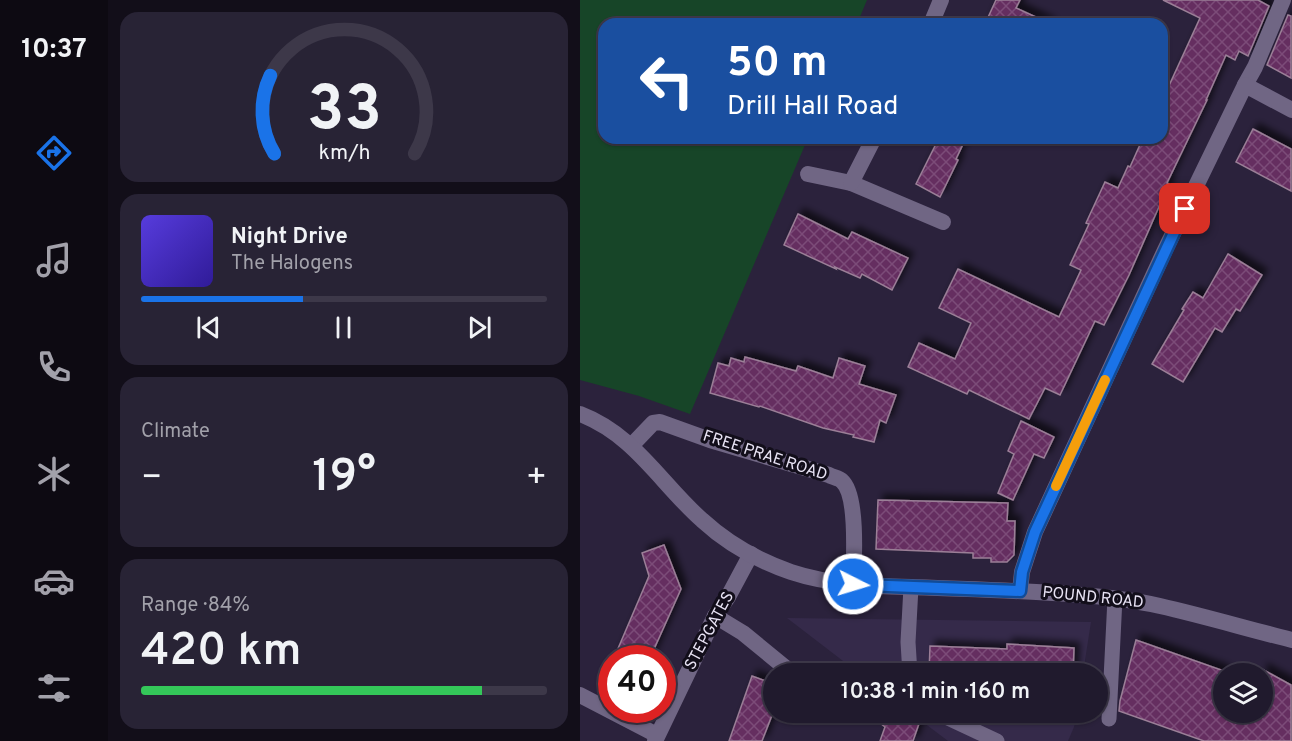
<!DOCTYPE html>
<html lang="en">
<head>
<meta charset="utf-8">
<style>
	body { margin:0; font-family:Overpass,sans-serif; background:#282335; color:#f1f3f6; height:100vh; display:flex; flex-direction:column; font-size:22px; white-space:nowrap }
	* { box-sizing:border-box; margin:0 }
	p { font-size:20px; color:#a2a1aa }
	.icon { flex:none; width:33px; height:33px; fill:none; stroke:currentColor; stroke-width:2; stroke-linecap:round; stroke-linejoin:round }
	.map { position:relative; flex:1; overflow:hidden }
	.sheet { display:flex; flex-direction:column; gap:12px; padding:12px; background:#120e19; width:472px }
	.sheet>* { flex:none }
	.banner { position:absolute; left:18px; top:18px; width:570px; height:126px; border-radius:18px; box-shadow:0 2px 4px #0004,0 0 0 2px #3d3849; background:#1a4fa0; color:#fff; overflow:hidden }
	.tools { position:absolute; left:633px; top:663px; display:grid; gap:12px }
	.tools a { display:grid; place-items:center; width:60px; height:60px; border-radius:50%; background:#201a2d; box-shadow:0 2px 4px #0004,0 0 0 2px #3d3849; font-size:30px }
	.speed { position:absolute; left:18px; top:645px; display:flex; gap:12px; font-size:30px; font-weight:700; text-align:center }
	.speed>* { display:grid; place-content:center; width:78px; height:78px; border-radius:50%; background:#201a2d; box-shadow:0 2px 4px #0004,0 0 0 2px #3d3849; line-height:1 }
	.speed .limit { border:9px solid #d22; background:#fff; color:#111 }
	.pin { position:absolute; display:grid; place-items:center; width:51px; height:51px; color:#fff; margin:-26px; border-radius:12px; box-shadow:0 3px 9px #0006 }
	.me { position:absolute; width:66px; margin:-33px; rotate:95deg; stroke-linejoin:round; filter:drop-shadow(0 0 4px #0008) }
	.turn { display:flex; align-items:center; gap:21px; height:126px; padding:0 30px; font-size:27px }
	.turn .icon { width:78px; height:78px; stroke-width:2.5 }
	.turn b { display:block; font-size:42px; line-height:51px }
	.big { font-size:45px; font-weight:600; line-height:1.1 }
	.sheet .card { flex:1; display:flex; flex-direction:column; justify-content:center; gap:9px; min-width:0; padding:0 21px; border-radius:18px; background:#282335 }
	.sheet .dial { align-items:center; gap:0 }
	.dial svg { height:156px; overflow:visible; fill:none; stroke:#3d3849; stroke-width:7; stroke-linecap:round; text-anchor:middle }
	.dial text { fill:#f1f3f6; stroke:none }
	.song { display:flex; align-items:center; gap:18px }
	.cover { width:72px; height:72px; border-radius:9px; background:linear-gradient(135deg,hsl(250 70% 55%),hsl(250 70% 35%)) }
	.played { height:6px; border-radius:3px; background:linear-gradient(90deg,#1a73e8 40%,#3d3849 40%) }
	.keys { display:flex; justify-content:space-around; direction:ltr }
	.heat { display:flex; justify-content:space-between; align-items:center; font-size:33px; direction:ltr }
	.charge { height:9px; border-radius:4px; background:linear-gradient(90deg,#34c759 84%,#3d3849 0) }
	.trip { position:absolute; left:183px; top:663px; width:345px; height:60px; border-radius:30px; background:#201a2d; box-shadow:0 2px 4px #0004,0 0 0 2px #3d3849; font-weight:600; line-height:60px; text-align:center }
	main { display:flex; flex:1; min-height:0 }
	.menu { display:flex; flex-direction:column; width:108px; justify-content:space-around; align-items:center; background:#0d0a12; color:#a2a1aa }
	.menu .icon { width:42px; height:42px }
	.menu .active { color:#1a73e8 }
	.menu b { font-size:27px; color:#f1f3f6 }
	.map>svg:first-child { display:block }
	.built { fill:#352a4a }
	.green { fill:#174528 }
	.building { fill:url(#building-cross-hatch); stroke:#9b7f97; stroke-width:1.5; filter:url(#shadow) }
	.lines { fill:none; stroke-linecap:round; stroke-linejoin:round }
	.service { stroke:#706684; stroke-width:15 }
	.minor { stroke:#706684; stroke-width:16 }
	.tertiary { stroke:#706684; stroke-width:16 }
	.route-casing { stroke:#114b97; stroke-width:15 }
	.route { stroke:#1a73e8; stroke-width:10 }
	.slow { stroke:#f59e0b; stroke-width:10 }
	.labels { text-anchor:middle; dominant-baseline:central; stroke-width:6; stroke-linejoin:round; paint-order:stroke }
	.street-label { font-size:16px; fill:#e8e3f4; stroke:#120e1a }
</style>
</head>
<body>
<main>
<nav class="menu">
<b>10:37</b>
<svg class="icon active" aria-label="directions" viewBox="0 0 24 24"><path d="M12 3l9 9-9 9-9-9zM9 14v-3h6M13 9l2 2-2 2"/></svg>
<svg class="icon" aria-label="music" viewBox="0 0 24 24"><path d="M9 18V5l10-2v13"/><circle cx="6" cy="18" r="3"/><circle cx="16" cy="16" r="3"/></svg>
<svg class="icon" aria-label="phone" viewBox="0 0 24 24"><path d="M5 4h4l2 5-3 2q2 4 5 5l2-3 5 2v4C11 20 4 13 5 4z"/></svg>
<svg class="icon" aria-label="climate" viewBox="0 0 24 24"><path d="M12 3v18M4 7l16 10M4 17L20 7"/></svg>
<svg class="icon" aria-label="car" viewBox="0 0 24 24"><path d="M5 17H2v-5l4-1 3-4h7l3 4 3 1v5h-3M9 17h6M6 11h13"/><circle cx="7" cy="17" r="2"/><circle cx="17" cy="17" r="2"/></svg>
<svg class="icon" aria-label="filters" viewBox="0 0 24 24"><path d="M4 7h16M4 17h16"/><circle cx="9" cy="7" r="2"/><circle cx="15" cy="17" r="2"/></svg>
</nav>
<section class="sheet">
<div class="card dial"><svg viewBox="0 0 100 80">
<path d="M14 69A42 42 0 1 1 86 69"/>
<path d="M14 69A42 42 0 0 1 12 29" stroke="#1a73e8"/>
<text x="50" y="56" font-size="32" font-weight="700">33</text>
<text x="50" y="72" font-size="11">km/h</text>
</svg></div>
<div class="card">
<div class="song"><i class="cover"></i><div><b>Night Drive</b><p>The Halogens</p></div></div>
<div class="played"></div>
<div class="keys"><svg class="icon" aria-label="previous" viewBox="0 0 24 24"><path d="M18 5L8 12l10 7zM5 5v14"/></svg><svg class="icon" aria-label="pause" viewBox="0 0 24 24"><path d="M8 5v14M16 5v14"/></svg><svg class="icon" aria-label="next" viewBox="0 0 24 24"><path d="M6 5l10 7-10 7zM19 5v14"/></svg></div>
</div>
<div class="card"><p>Climate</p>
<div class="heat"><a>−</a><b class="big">19°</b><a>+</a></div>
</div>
<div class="card"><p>Range · 84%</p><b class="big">420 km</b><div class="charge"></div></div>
</section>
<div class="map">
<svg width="712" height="741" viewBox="0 0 712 741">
	<defs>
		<pattern id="building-cross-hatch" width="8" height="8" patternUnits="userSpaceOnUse" patternTransform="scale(1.5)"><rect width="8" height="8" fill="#652e61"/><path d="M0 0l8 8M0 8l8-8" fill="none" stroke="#7b4c78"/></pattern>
		<filter id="shadow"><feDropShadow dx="5.5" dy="-5.5" stdDeviation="3" flood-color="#0009"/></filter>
	</defs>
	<rect width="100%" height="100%" fill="#2b223c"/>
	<g class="built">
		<path d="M 207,618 L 511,622 L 503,673 L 280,674 Z"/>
		<path d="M 331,713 L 497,713 L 494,727 L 488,741 L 368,741 Z"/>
	</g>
	<path class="green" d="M 0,0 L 287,0 L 277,24 L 24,24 L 24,138 L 228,138 L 110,414 L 59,396 L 0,380 Z"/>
	<g class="building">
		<path d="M 416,0 L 440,0 L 436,8 L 471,24 L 405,24 Z"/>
		<path d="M 583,0 L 678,0 L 689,6 L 668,56 L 659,51 L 655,60 L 646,55 L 626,100 L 627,100 L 587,183 L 589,184 L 549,275 L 524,325 L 515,321 L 480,395 L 465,388 L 449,419 L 389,390 L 387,394 L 328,367 L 339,343 L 375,359 L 391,323 L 359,308 L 378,269 L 479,317 L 501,270 L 490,265 L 509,224 L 506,223 L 525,182 L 538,188 L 548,166 L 550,167 L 563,138 L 582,138 L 582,101 L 620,18 Z"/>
		<path d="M 708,15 L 711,16 L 711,78 L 687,65 Z"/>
		<path d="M 673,129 L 711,149 L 711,191 L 656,162 Z"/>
		<path d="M 359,138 L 386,138 L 376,159 L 378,160 L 360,197 L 336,184 Z"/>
		<path d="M 218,214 L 268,239 L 272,232 L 328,258 L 312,290 L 282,274 L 280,278 L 255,267 L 256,269 L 204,245 Z"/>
		<path d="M 648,254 L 682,275 L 660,311 L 656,309 L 642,332 L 635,328 L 603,382 L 572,364 L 604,310 L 602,309 L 613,292 L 623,298 Z"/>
		<path d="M 165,357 L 216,371 L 218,366 L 253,378 L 259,358 L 285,366 L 279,384 L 316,395 L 306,423 L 300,420 L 294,442 L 273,437 L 274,435 L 243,428 L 180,406 L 179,407 L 130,393 L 138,363 L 149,366 L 151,358 L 164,362 Z"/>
		<path d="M 441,421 L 474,437 L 464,458 L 454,454 L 433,500 L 418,493 L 434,454 L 428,451 Z"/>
		<path d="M 298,500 L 428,503 L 427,521 L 435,521 L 434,555 L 427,562 L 411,562 L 411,558 L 393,558 L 393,553 L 296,549 Z"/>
		<path d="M 84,545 L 101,589 L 70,658 L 34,658 L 69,576 L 62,553 Z"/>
		<path d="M 556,640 L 644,671 L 644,712 L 682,712 L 682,669 L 711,685 L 711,741 L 624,741 L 539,711 L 540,701 Z"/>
		<path d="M 427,644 L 494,648 L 493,674 L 349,674 L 350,646 L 427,649 Z"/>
		<path d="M 172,676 L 194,684 L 194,710 L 182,741 L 149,741 Z"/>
		<path d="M 286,712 L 343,712 L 333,741 L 300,741 L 305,727 Z"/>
	</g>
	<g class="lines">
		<g class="service">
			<path d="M 330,674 L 328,642 L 331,587"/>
			<path d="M 355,712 L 417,741"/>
			<path d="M 529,719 L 535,598"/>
		</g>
		<g class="minor">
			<path d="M 351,24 L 361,0"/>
			<path d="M 665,85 L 675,67 L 703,0"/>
			<path d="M 228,174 L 271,183 L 363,222"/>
			<path d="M 271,183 L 294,138"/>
			<path d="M 51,446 L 73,423 L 80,422 L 130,440 L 249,475 C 252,477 259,478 262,481 C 278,495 274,562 273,583"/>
			<path d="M 440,591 L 442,572 L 455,532 L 585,250 L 665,85 L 712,110"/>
			<path d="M 135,616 L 163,633 L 213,674"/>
			<path d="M 0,695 L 77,735"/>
			<path d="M 262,712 L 262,713"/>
			<path d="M 75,741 L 135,616 L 148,597 L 171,554"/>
		</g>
		<path class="tertiary" d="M 0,414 C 55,435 81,484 122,520 C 147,543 179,561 211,572 C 250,585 292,586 332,587 C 379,589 426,590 473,593 C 508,595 545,598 580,606 C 624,616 668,629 712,640"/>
	</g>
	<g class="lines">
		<defs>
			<path id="route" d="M 273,584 L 308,586 L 440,591 L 442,572 L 455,532 L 605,209"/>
		</defs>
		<use href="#route" class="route-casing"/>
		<use href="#route" class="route"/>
		<path class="slow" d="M 476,486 L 525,380"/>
	</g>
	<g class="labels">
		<g class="street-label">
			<text transform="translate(185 456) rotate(18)">FREE PRAE ROAD</text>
			<text transform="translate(513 598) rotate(6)">POUND ROAD</text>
			<text transform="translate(130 631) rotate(-62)">STEPGATES</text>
		</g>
	</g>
</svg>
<div class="tools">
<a><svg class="icon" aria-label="layers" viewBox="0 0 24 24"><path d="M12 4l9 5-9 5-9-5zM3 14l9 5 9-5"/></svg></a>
</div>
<div class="speed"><div class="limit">40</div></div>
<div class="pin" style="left:605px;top:209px;background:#d93025"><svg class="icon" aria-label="arrive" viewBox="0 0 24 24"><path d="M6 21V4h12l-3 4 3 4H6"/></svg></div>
<svg class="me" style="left:273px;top:584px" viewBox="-20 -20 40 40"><circle r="17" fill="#1a73e8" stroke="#fff" stroke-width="3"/><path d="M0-11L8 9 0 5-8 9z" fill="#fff"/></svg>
<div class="trip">10:38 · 1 min · 160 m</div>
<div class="banner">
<div class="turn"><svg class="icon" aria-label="left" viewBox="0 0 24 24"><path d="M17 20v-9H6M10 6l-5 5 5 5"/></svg><div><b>50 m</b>Drill Hall Road</div></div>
</div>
</div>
</main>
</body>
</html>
